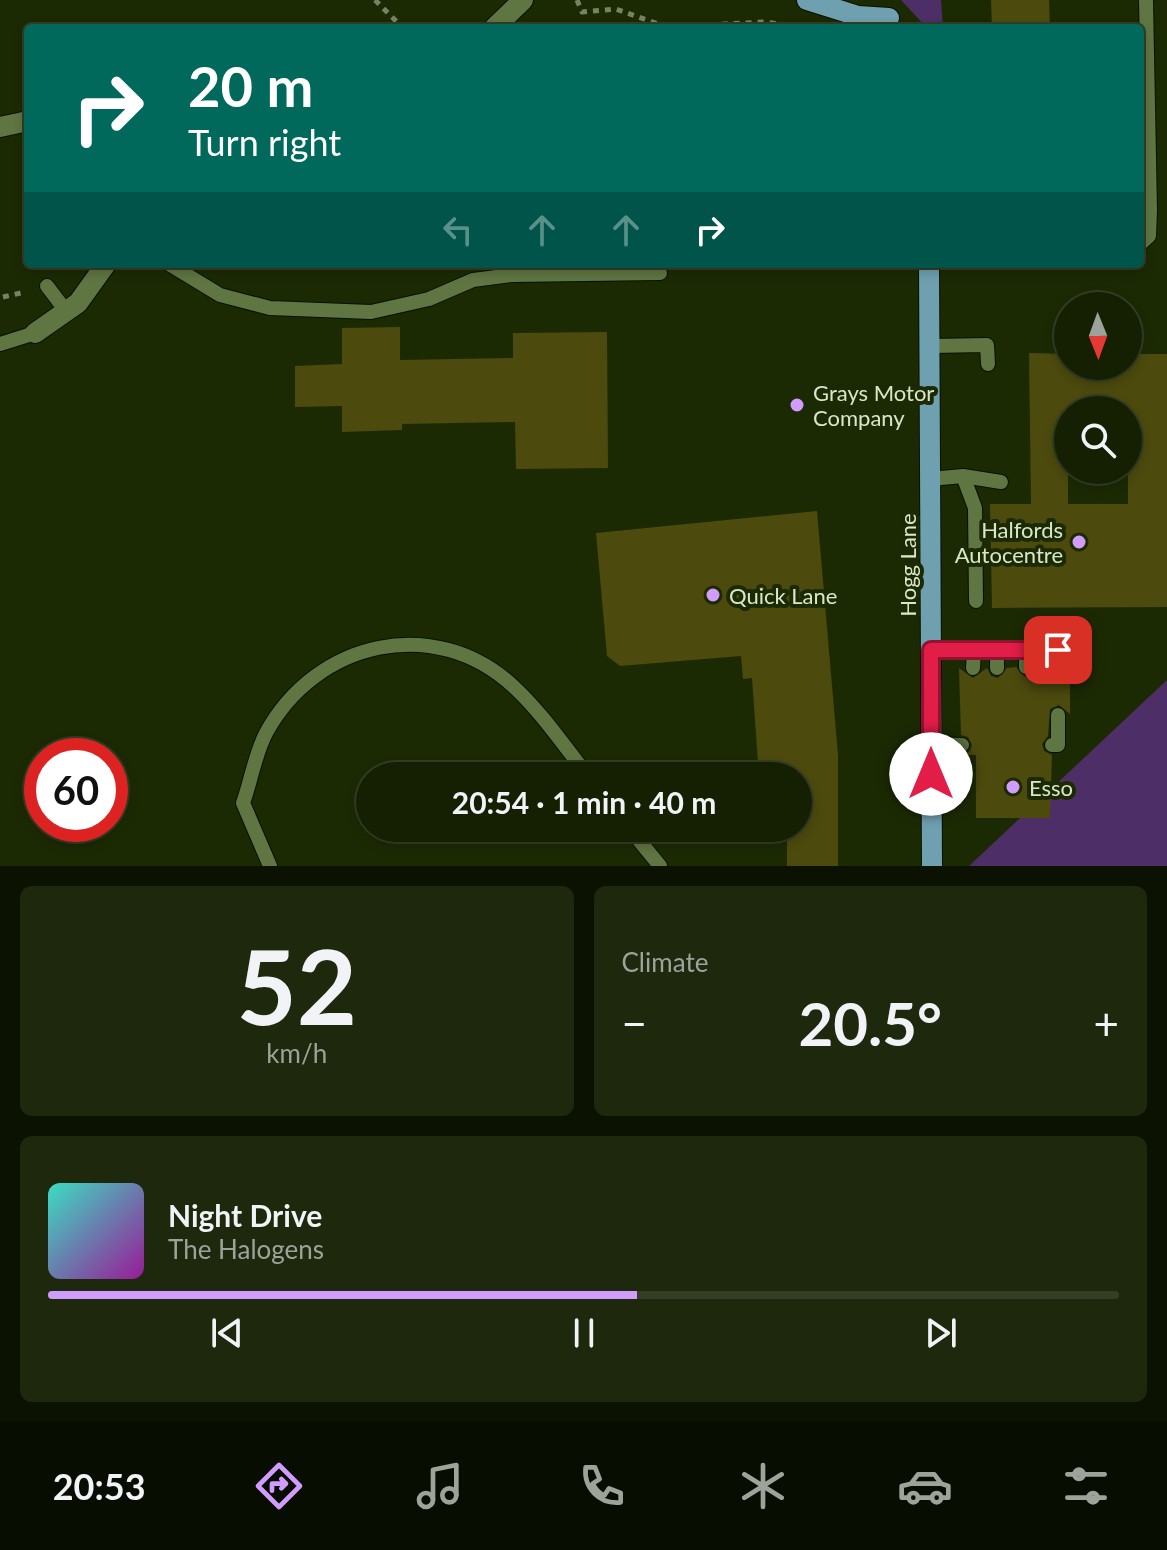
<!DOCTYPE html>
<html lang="en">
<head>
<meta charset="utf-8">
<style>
	body { margin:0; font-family:Lato,sans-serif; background:#1e280d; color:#f1f3f6; height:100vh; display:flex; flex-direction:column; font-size:30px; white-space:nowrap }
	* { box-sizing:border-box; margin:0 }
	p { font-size:26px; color:#9da39a }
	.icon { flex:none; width:44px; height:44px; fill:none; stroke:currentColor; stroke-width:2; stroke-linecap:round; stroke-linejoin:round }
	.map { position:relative; height:866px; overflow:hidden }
	.side { display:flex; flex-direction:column; gap:20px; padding:20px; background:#0c1202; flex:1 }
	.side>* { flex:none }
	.hud { position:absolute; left:24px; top:24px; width:1120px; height:244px; border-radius:8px; box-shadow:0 4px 12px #0003,0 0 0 2px #343e25; background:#00695c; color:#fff; overflow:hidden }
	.needle { width:52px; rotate:179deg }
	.controls { position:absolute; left:1054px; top:292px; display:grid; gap:16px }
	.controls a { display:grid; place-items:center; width:88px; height:88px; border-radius:50%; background:#152003; box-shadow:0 4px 12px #0003,0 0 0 2px #343e25; font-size:40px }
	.speed { position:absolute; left:24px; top:738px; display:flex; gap:16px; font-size:40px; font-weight:700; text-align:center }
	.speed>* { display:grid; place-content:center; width:104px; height:104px; border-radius:50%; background:#152003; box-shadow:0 4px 12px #0003,0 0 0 2px #343e25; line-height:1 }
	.speed .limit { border:12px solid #d22; background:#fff; color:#111 }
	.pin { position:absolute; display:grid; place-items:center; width:68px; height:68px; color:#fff; margin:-34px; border-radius:16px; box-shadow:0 4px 12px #0006 }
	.me { position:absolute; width:88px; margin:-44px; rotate:0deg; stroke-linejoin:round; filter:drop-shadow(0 0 6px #0008) }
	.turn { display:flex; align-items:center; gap:28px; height:168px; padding:0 32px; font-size:36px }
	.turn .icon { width:104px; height:104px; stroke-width:2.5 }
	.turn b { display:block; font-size:56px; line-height:68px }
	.lanes { display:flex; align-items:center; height:76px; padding:0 32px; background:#0003; justify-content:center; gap:40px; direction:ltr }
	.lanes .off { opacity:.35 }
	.big { font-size:60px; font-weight:700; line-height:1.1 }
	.side .card { flex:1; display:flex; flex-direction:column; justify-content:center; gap:12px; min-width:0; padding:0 28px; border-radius:12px; background:#1e280d }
	.side .dial { align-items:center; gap:0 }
	.dial b { font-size:104px; line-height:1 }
	.song { display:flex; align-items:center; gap:24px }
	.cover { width:96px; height:96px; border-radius:12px; background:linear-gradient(135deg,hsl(170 70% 55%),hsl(300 70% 35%)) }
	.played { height:8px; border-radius:4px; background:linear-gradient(90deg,#d09dfe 55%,#343e25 55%) }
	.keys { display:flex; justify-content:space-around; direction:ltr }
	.heat { display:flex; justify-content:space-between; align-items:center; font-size:44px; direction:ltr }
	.side .tiles { flex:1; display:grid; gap:20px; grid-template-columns:1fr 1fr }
	.card:last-child { grid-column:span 2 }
	.trip { position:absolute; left:356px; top:762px; width:456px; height:80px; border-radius:40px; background:#152003; box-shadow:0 4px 12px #0003,0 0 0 2px #343e25; font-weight:700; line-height:80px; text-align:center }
	.tabs { display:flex; height:128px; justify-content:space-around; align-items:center; background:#080d01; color:#9da39a }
	.tabs .icon { width:56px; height:56px }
	.tabs .active { color:#d09dfe }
	.tabs b { font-size:36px; color:#f1f3f6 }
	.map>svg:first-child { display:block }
	.green { fill:#4d2e67 }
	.building { fill:#4c4a0d; fill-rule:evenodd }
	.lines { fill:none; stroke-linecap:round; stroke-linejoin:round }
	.service-casing { stroke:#081100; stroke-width:16 }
	.minor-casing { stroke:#081100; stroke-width:22 }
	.primary-casing { stroke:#081100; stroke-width:22 }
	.path { stroke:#768463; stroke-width:5; stroke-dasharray:6 6; stroke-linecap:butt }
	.service { stroke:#5f7542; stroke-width:14 }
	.minor { stroke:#5f7542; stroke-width:20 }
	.primary { stroke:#6fa0b0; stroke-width:20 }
	.route-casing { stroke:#92132f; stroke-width:20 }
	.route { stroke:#e11d48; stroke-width:14 }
	.poi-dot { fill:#d09dfe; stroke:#1c2a04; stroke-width:3 }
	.labels { text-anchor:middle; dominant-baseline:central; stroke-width:8; stroke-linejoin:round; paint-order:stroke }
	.poi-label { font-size:22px; fill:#d9e6ca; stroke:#1c2a04; text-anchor:start }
	.street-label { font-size:22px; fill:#d9e6ca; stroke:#1c2a04 }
</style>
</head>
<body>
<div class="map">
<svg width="1167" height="866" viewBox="0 0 1167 866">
	<rect width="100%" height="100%" fill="#1c2a04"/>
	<g class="green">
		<path d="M 901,0 L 941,0 L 943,28 L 927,28 Z"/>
		<path d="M 1167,680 L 1167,866 L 969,866 Z"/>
	</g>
	<g class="building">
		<path d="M 991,0 L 1049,0 L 1050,28 L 992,28 Z"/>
		<path d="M 400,327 L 400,360 L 513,358 L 513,333 L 607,332 L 608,468 L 516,469 L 515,422 L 402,424 L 402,430 L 342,432 L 342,406 L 295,407 L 295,366 L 342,364 L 342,328 Z"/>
		<path d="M 1029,353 L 1068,354 L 1068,366 L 1128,366 L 1128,354 L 1167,354 L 1167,607 L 992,608 L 990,504 L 1031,504 ZM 1068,410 L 1128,410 L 1128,504 L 1068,504 Z"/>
		<path d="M 817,511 L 838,755 L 838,866 L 787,866 L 787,828 L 798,828 L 798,776 L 759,776 L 752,678 L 743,679 L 741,656 L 620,666 L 607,656 L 596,533 Z"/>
		<path d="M 1016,667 L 1025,677 L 1032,675 L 1036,667 L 1048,667 L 1052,675 L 1059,677 L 1070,667 L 1070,714 L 1059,705 L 1050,709 L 1048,736 L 1042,744 L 1044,751 L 1052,755 L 1050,818 L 976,818 L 976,755 L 962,755 L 970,751 L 972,745 L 968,737 L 961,735 L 959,668 L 973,678 L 987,668 L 991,676 L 998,678 L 1007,668 Z"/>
	</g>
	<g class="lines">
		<defs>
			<g id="service">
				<path d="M 1140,244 L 1149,236 L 1150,211 L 1146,0"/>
				<path d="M 169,264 L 220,295 L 270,308 L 371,312 L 429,299 L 473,280 L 512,275 L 660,273"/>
				<path d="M 47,286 L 66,311"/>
				<path d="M 0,344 L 35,333"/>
				<path d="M 931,346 L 987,345 L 988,364"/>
				<path d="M 963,476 L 975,508 L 976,601"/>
				<path d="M 930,479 L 963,476 L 1001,482"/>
				<path d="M 931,650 L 1058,650 L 1058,667"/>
				<path d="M 1026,650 L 1026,667"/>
				<path d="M 973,668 L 974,650"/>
				<path d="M 997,668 L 997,650"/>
				<path d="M 931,744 L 962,745"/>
				<path d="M 1052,745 L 1058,745 L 1058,715"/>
				<path d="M 629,828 L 660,866"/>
				<path d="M 270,866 L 243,803 C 251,781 255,754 266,733 C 316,641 435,613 514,687 C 542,713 564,746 588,776"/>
			</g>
			<g id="minor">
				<path d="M 494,28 L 523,0"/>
				<path d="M 0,127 L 28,121"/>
				<path d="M 35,333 L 78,303 L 106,264"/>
			</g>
			<g id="primary">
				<path d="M 807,0 L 858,16 L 889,18"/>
				<path d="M 929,264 L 932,866"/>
			</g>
		</defs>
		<use href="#service" class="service-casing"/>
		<use href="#minor" class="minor-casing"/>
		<use href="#primary" class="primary-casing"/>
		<g class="path">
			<path d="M 375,0 L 403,28"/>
			<path d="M 577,0 L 582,12 L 616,9 L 667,27 L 764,22 L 795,26"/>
			<path d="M 454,26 L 456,28"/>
			<path d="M 3,297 L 25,292"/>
		</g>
		<use href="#service" class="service"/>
		<use href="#minor" class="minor"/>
		<use href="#primary" class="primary"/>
	</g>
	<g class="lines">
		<defs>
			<path id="route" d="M 931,774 L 931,650 L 1058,650"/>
		</defs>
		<use href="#route" class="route-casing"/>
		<use href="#route" class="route"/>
	</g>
	<g class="poi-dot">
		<circle cx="797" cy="405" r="8"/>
		<circle cx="1079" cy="542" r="8"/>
		<circle cx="713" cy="595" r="8"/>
		<circle cx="1013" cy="787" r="8"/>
	</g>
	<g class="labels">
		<g class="poi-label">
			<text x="813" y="392">Grays Motor<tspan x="813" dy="25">Company</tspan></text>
			<text x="1063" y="529" text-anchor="end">Halfords<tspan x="1063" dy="25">Autocentre</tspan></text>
			<text x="729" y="595">Quick Lane</text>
			<text x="1029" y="787">Esso</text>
		</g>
		<g class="street-label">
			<text transform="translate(907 565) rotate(-90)">Hogg Lane</text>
		</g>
	</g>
</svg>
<div class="controls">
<a><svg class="needle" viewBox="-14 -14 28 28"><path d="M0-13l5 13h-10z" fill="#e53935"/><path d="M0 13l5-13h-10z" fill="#9da39a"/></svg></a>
<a><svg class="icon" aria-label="search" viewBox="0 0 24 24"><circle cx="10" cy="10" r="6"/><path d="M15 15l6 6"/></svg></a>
</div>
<div class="speed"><div class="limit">60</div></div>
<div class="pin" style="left:1058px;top:650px;background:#d93025"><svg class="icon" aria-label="arrive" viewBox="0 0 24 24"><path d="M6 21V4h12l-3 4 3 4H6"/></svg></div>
<svg class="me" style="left:931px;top:774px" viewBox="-20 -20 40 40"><circle r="19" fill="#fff"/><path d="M0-13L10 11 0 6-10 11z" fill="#e11d48"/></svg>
<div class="trip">20:54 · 1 min · 40 m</div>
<div class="hud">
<div class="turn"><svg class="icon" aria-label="right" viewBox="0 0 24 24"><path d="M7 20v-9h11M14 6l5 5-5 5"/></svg><div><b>20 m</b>Turn right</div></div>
<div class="lanes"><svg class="icon off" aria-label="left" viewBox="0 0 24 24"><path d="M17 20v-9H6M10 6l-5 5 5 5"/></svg><svg class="icon off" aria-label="ahead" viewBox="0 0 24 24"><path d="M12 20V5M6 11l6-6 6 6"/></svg><svg class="icon off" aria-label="ahead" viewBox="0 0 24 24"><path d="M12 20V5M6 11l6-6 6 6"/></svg><svg class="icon" aria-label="right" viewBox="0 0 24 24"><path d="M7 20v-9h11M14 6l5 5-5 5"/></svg></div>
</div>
</div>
<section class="side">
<div class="tiles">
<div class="card dial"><b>52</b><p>km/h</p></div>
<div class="card"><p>Climate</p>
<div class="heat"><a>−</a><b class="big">20.5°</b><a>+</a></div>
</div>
<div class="card">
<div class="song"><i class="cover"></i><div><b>Night Drive</b><p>The Halogens</p></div></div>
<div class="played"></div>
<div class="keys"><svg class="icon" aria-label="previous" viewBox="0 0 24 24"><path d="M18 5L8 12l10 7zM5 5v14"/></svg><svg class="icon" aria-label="pause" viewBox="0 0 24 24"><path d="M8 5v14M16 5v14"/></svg><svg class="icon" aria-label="next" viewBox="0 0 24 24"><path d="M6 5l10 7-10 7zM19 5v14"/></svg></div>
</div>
</div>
</section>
<nav class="tabs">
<b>20:53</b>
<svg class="icon active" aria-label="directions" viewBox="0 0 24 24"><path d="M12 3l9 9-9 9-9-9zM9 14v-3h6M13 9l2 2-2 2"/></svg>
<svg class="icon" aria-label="music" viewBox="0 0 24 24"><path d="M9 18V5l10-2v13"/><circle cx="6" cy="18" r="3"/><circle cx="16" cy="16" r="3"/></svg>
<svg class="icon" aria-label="phone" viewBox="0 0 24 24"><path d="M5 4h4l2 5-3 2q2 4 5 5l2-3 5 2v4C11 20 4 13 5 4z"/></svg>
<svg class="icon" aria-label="climate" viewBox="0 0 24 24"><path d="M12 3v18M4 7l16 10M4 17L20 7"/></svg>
<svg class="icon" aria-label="car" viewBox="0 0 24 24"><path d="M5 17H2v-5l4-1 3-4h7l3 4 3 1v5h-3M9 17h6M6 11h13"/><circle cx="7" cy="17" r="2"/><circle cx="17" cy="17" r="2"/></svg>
<svg class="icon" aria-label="filters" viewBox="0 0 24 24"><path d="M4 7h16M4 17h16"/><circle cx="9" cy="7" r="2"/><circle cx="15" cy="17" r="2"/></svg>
</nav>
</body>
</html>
